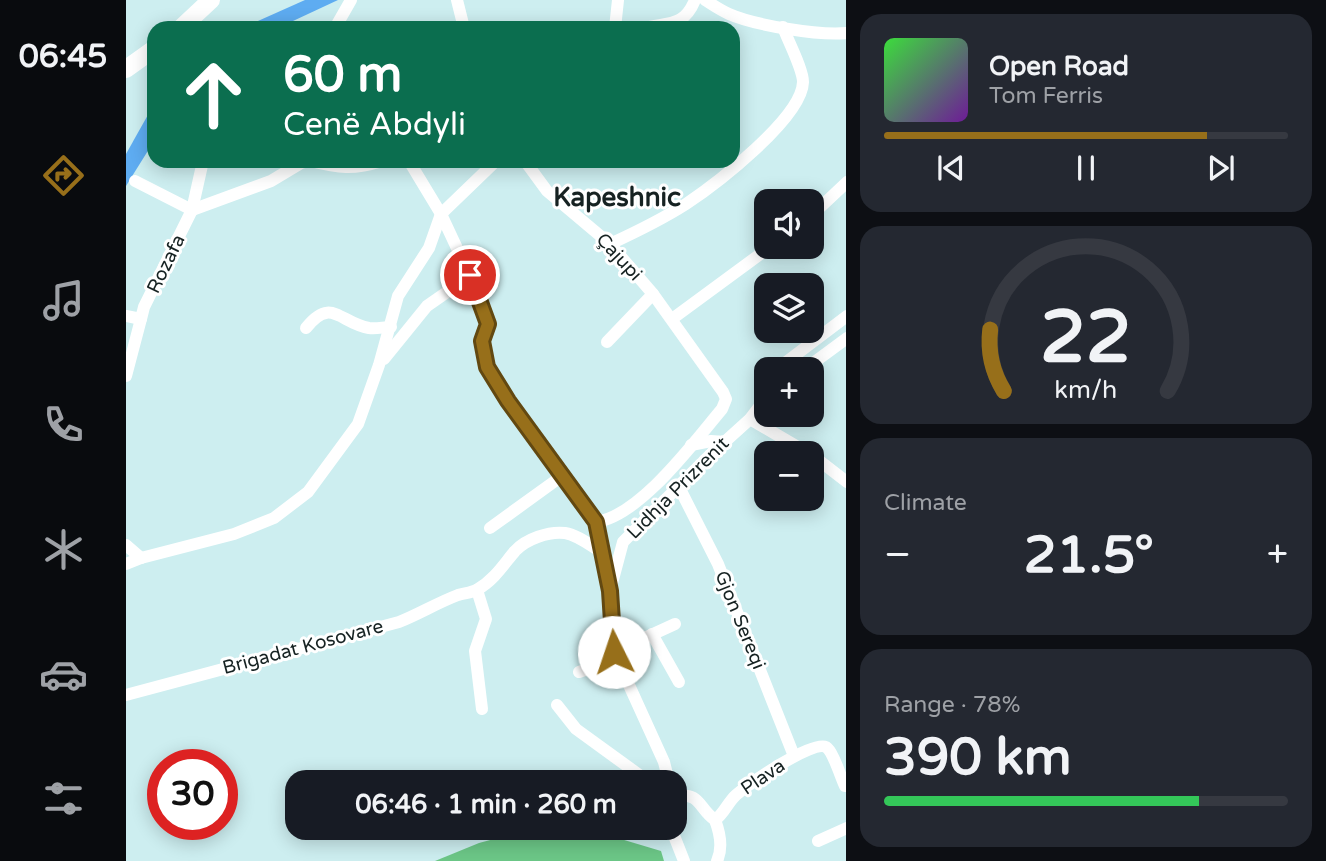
<!DOCTYPE html>
<html lang="en">
<head>
<meta charset="utf-8">
<style>
	body { margin:0; font-family:"Varela Round",sans-serif; background:#242831; color:#f1f3f6; height:100vh; display:flex; flex-direction:column; font-size:26px; white-space:nowrap }
	* { box-sizing:border-box; margin:0 }
	p { font-size:23px; color:#9ea1a6 }
	.icon { flex:none; width:38px; height:38px; fill:none; stroke:currentColor; stroke-width:2; stroke-linecap:round; stroke-linejoin:round }
	.map { position:relative; flex:1; overflow:hidden }
	.sheet { display:flex; flex-direction:column; gap:14px; padding:14px; background:#0d0f14; width:480px }
	.sheet>* { flex:none }
	.banner { position:absolute; left:21px; top:21px; width:593px; height:147px; border-radius:21px; box-shadow:0 4px 18px #0003; background:#0b6e4f; color:#fff; overflow:hidden }
	.fabs { position:absolute; left:628px; top:189px; display:grid; gap:14px }
	.fabs a { display:grid; place-items:center; width:70px; height:70px; border-radius:14px; background:#171b24; box-shadow:0 4px 18px #0003; font-size:35px }
	.speed { position:absolute; left:21px; top:749px; display:flex; gap:14px; font-size:35px; font-weight:700; text-align:center }
	.speed>* { display:grid; place-content:center; width:91px; height:91px; border-radius:50%; background:#171b24; box-shadow:0 4px 18px #0003; line-height:1 }
	.speed .limit { border:10px solid #d22; background:#fff; color:#111 }
	.pin { position:absolute; display:grid; place-items:center; width:60px; height:60px; color:#fff; margin:-30px; border:4px solid #fff; border-radius:50%; box-shadow:0 2px 7px #0007 }
	.me { position:absolute; width:77px; margin:-38px; rotate:356deg; stroke-linejoin:round; filter:drop-shadow(0 0 5px #0008) }
	.turn { display:flex; align-items:center; gap:24px; height:147px; padding:0 21px; font-size:32px }
	.turn .icon { width:91px; height:91px; stroke-width:2.5 }
	.turn b { display:block; font-size:49px; line-height:60px }
	.big { font-size:52px; font-weight:800; line-height:1.1 }
	.sheet .widget { flex:1; display:flex; flex-direction:column; justify-content:center; gap:10px; min-width:0; padding:0 24px; border-radius:21px; background:#242831 }
	.sheet .dial { align-items:center; gap:0 }
	.dial svg { height:182px; overflow:visible; fill:none; stroke:#363941; stroke-width:7; stroke-linecap:round; text-anchor:middle }
	.dial text { fill:#f1f3f6; stroke:none }
	.song { display:flex; align-items:center; gap:21px }
	.cover { width:84px; height:84px; border-radius:10px; background:linear-gradient(135deg,hsl(120 70% 55%),hsl(280 70% 35%)) }
	.played { height:7px; border-radius:4px; background:linear-gradient(90deg,#976f1a 80%,#363941 80%) }
	.keys { display:flex; justify-content:space-around; direction:ltr }
	.heat { display:flex; justify-content:space-between; align-items:center; font-size:38px; direction:ltr }
	.charge { height:10px; border-radius:5px; background:linear-gradient(90deg,#34c759 78%,#363941 0) }
	.trip { position:absolute; left:159px; top:770px; width:402px; height:70px; border-radius:21px; background:#171b24; box-shadow:0 4px 18px #0003; font-weight:800; line-height:70px; text-align:center }
	main { display:flex; flex:1; min-height:0 }
	.menu { display:flex; flex-direction:column; width:126px; justify-content:space-around; align-items:center; background:#090b0e; color:#9ea1a6 }
	.menu .icon { width:49px; height:49px }
	.menu .selected { color:#976f1a }
	.menu b { font-size:32px; color:#f1f3f6 }
	.map>svg:first-child { display:block }
	.forest { fill:#6cc787 }
	.water { fill:#5eacf1 }
	.lines { fill:none; stroke-linecap:round; stroke-linejoin:round }
	.street { stroke:#fff; stroke-width:12 }
	.secondary { stroke:#fff; stroke-width:18 }
	.route-casing { stroke:#624811; stroke-width:18 }
	.route { stroke:#976f1a; stroke-width:12 }
	.labels { text-anchor:middle; dominant-baseline:central; stroke-width:6; stroke-linejoin:round; paint-order:stroke }
	.street-label { font-size:19px; fill:#162222; stroke:#fff }
	.district-label { font-size:26px; font-weight:bold; fill:#162222; stroke:#fff }
</style>
</head>
<body>
<main>
<nav class="menu">
<b>06:45</b>
<svg class="icon selected" aria-label="directions" viewBox="0 0 24 24"><path d="M12 3l9 9-9 9-9-9zM9 14v-3h6M13 9l2 2-2 2"/></svg>
<svg class="icon" aria-label="music" viewBox="0 0 24 24"><path d="M9 18V5l10-2v13"/><circle cx="6" cy="18" r="3"/><circle cx="16" cy="16" r="3"/></svg>
<svg class="icon" aria-label="phone" viewBox="0 0 24 24"><path d="M5 4h4l2 5-3 2q2 4 5 5l2-3 5 2v4C11 20 4 13 5 4z"/></svg>
<svg class="icon" aria-label="climate" viewBox="0 0 24 24"><path d="M12 3v18M4 7l16 10M4 17L20 7"/></svg>
<svg class="icon" aria-label="car" viewBox="0 0 24 24"><path d="M5 17H2v-5l4-1 3-4h7l3 4 3 1v5h-3M9 17h6M6 11h13"/><circle cx="7" cy="17" r="2"/><circle cx="17" cy="17" r="2"/></svg>
<svg class="icon" aria-label="filters" viewBox="0 0 24 24"><path d="M4 7h16M4 17h16"/><circle cx="9" cy="7" r="2"/><circle cx="15" cy="17" r="2"/></svg>
</nav>
<div class="map">
<svg width="721" height="861" viewBox="0 0 721 861">
	<rect width="100%" height="100%" fill="#cdeef0"/>
	<path class="forest" d="M 410,828 L 458,828 L 535,851 L 538,861 L 309,861 L 353,843 Z"/>
	<g class="water">
		<path d="M 179,0 L 212,0 L 152,28 L 116,28 Z"/>
		<path d="M 28,104 L 28,141 L 0,186 L 0,154 Z"/>
	</g>
	<g class="lines">
		<g class="street">
			<path d="M 331,0 L 338,28"/>
			<path d="M 579,0 C 587,5 594,10 603,14 C 628,25 693,36 721,33"/>
			<path d="M 209,28 L 225,0"/>
			<path d="M 489,28 L 492,0"/>
			<path d="M 518,28 C 543,22 558,27 569,0"/>
			<path d="M 184,161 C 213,168 227,170 256,161"/>
			<path d="M 283,161 L 315,214 L 344,276 L 362,324 L 356,341 L 361,367 L 382,401 L 470,522 L 484,591 L 488,652 L 538,762 L 543,782"/>
			<path d="M 399,161 L 421,191 L 484,244 L 527,294 L 597,392 L 600,399 L 596,409 C 568,442 514,516 470,522"/>
			<path d="M 9,181 L 66,210"/>
			<path d="M 66,210 L 145,181 L 175,163 L 184,161"/>
			<path d="M 686,215 L 721,182"/>
			<path d="M 484,244 C 510,232 535,220 560,204 C 590,184 676,118 677,82 C 677,69 662,41 657,27"/>
			<path d="M 0,316 L 15,319 L 18,307 L 66,210 L 77,161"/>
			<path d="M 546,319 L 644,247"/>
			<path d="M 180,328 C 205,296 214,323 243,328 C 250,329 258,327 265,327"/>
			<path d="M 481,342 L 527,294"/>
			<path d="M 258,359 L 301,306 L 344,276"/>
			<path d="M 651,369 L 721,316"/>
			<path d="M 679,369 L 721,338"/>
			<path d="M 0,376 L 15,319"/>
			<path d="M 636,401 L 637,388 L 640,382"/>
			<path d="M 624,419 L 682,453"/>
			<path d="M 565,445 L 585,441 L 598,442"/>
			<path d="M 686,455 L 721,482"/>
			<path d="M 553,487 L 592,564 L 668,756"/>
			<path d="M 364,528 L 436,476"/>
			<path d="M 0,545 L 15,558"/>
			<path d="M 0,564 L 15,558 L 108,534 L 148,518 L 182,492 L 232,424 L 253,365 L 272,296 L 303,248 L 315,214 L 370,161"/>
			<path d="M 485,587 L 497,542 L 582,457 L 624,419 L 640,398"/>
			<path d="M 351,590 L 360,619 L 349,651 L 356,709"/>
			<path d="M 526,634 L 553,682"/>
			<path d="M 488,652 L 549,624"/>
			<path d="M 453,672 L 491,659"/>
			<path d="M 0,695 L 273,622 C 293,614 311,603 332,595 C 338,593 346,593 352,589 C 368,580 378,564 389,551 C 400,539 423,531 439,533 C 452,535 465,546 477,553"/>
			<path d="M 431,705 L 450,729 L 523,782"/>
			<path d="M 550,796 C 576,793 571,807 589,820 C 598,814 602,802 610,795 C 623,784 686,740 700,747 C 707,751 715,778 719,786 L 721,786"/>
			<path d="M 589,820 C 594,833 597,848 591,861"/>
			<path d="M 545,828 L 558,861"/>
			<path d="M 692,841 L 721,828"/>
		</g>
		<g class="secondary">
			<path d="M 55,28 L 85,0"/>
			<path d="M 0,69 L 28,49"/>
		</g>
	</g>
	<g class="lines">
		<defs>
			<path id="route" d="M 344,275 L 362,324 L 356,341 L 361,367 L 382,401 L 470,522 L 484,591 L 488,652"/>
		</defs>
		<use href="#route" class="route-casing"/>
		<use href="#route" class="route"/>
	</g>
	<g class="labels">
		<g class="street-label">
			<text transform="translate(493 257) rotate(47)">Çajupi</text>
			<text transform="translate(40 264) rotate(-64)">Rozafa</text>
			<text transform="translate(552 488) rotate(-45)">Lidhja Prizrenit</text>
			<text transform="translate(614 620) rotate(68)">Gjon Sereqi</text>
			<text transform="translate(177 647) rotate(-15)">Brigadat Kosovare</text>
			<text transform="translate(637 777) rotate(-34)">Plava</text>
		</g>
		<g class="district-label">
			<text x="491" y="197">Kapeshnic</text>
		</g>
	</g>
</svg>
<div class="fabs">
<a><svg class="icon" aria-label="sound" viewBox="0 0 24 24"><path d="M4 9h4l5-4v14l-5-4H4zM17 9q2 3 0 6"/></svg></a>
<a><svg class="icon" aria-label="layers" viewBox="0 0 24 24"><path d="M12 4l9 5-9 5-9-5zM3 14l9 5 9-5"/></svg></a>
<a>+</a>
<a>−</a>
</div>
<div class="speed"><div class="limit">30</div></div>
<div class="pin" style="left:344px;top:275px;background:#d93025"><svg class="icon" aria-label="arrive" viewBox="0 0 24 24"><path d="M6 21V4h12l-3 4 3 4H6"/></svg></div>
<svg class="me" style="left:488px;top:652px" viewBox="-20 -20 40 40"><circle r="19" fill="#fff"/><path d="M0-13L10 11 0 6-10 11z" fill="#976f1a"/></svg>
<div class="trip">06:46 · 1 min · 260 m</div>
<div class="banner">
<div class="turn"><svg class="icon" aria-label="ahead" viewBox="0 0 24 24"><path d="M12 20V5M6 11l6-6 6 6"/></svg><div><b>60 m</b>Cenë Abdyli</div></div>
</div>
</div>
<section class="sheet">
<div class="widget">
<div class="song"><i class="cover"></i><div><b>Open Road</b><p>Tom Ferris</p></div></div>
<div class="played"></div>
<div class="keys"><svg class="icon" aria-label="previous" viewBox="0 0 24 24"><path d="M18 5L8 12l10 7zM5 5v14"/></svg><svg class="icon" aria-label="pause" viewBox="0 0 24 24"><path d="M8 5v14M16 5v14"/></svg><svg class="icon" aria-label="next" viewBox="0 0 24 24"><path d="M6 5l10 7-10 7zM19 5v14"/></svg></div>
</div>
<div class="widget dial"><svg viewBox="0 0 100 80">
<path d="M14 69A42 42 0 1 1 86 69"/>
<path d="M14 69A42 42 0 0 1 8 42" stroke="#976f1a"/>
<text x="50" y="56" font-size="32" font-weight="700">22</text>
<text x="50" y="72" font-size="11">km/h</text>
</svg></div>
<div class="widget"><p>Climate</p>
<div class="heat"><a>−</a><b class="big">21.5°</b><a>+</a></div>
</div>
<div class="widget"><p>Range · 78%</p><b class="big">390 km</b><div class="charge"></div></div>
</section>
</main>
</body>
</html>
